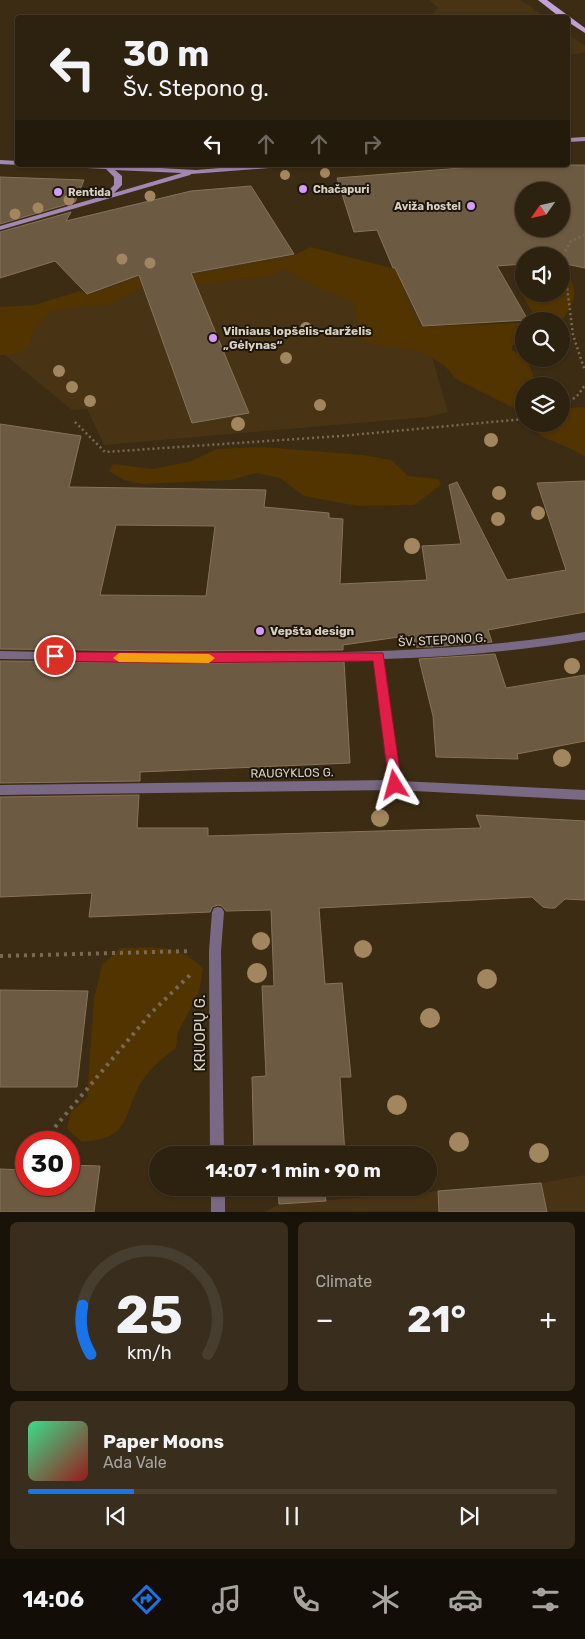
<!DOCTYPE html>
<html lang="en">
<head>
<meta charset="utf-8">
<style>
	body { margin:0; font-family:Rubik,sans-serif; background:#392e1d; color:#f1f3f6; height:100vh; display:flex; flex-direction:column; font-size:19px; white-space:nowrap }
	* { box-sizing:border-box; margin:0 }
	p { font-size:16px; color:#a7a39e }
	.icon { flex:none; width:28px; height:28px; fill:none; stroke:currentColor; stroke-width:2; stroke-linecap:round; stroke-linejoin:round }
	.map { position:relative; height:1212px; overflow:hidden }
	.panel { display:flex; flex-direction:column; gap:10px; padding:10px; background:#191208; flex:1 }
	.panel>* { flex:none }
	.hud { position:absolute; left:15px; top:15px; width:555px; height:152px; border-radius:5px; box-shadow:0 1px 4px #0004,0 0 0 1px #483e2f; background:#2d210f; color:#f1f3f6; overflow:hidden }
	.needle { width:32px; rotate:236deg }
	.fabs { position:absolute; left:515px; top:182px; display:grid; gap:10px }
	.fabs a { display:grid; place-items:center; width:55px; height:55px; border-radius:50%; background:#2d210f; box-shadow:0 1px 4px #0004,0 0 0 1px #483e2f; font-size:25px }
	.speed { position:absolute; left:15px; top:1131px; display:flex; gap:10px; font-size:25px; font-weight:700; text-align:center }
	.speed>* { display:grid; place-content:center; width:65px; height:65px; border-radius:50%; background:#2d210f; box-shadow:0 1px 4px #0004,0 0 0 1px #483e2f; line-height:1 }
	.speed .limit { border:8px solid #d22; background:#fff; color:#111 }
	.pin { position:absolute; display:grid; place-items:center; width:42px; height:42px; color:#fff; margin:-21px; border:2px solid #fff; border-radius:50%; box-shadow:0 1px 5px #0007 }
	.me { position:absolute; width:55px; margin:-28px; rotate:352deg; stroke-linejoin:round; filter:drop-shadow(0 0 4px #0008) }
	.turn { display:flex; align-items:center; gap:18px; height:105px; padding:0 25px; font-size:22px }
	.turn .icon { width:65px; height:65px; stroke-width:2.5 }
	.turn b { display:block; font-size:35px; line-height:42px }
	.lanes { display:flex; align-items:center; height:48px; padding:0 25px; background:#0003; justify-content:center; gap:25px; direction:ltr }
	.lanes .off { opacity:.35 }
	.big { font-size:38px; font-weight:700; line-height:1.1 }
	.panel .card { flex:1; display:flex; flex-direction:column; justify-content:center; gap:8px; min-width:0; padding:0 18px; border-radius:8px; background:#392e1d }
	.panel .dial { align-items:center; gap:0 }
	.dial svg { height:130px; overflow:visible; fill:none; stroke:#483e2f; stroke-width:7; stroke-linecap:round; text-anchor:middle }
	.dial text { fill:#f1f3f6; stroke:none }
	.song { display:flex; align-items:center; gap:15px }
	.cover { width:60px; height:60px; border-radius:8px; background:linear-gradient(135deg,hsl(150 70% 55%),hsl(0 70% 35%)) }
	.played { height:5px; border-radius:2px; background:linear-gradient(90deg,#1a73e8 20%,#483e2f 20%) }
	.keys { display:flex; justify-content:space-around; direction:ltr }
	.heat { display:flex; justify-content:space-between; align-items:center; font-size:28px; direction:ltr }
	.panel .tiles { flex:1; display:grid; gap:10px; grid-template-columns:1fr 1fr }
	.card:last-child { grid-column:span 2 }
	.trip { position:absolute; left:149px; top:1146px; width:288px; height:50px; border-radius:25px; background:#2d210f; box-shadow:0 1px 4px #0004,0 0 0 1px #483e2f; font-weight:700; line-height:50px; text-align:center }
	.tab-bar { display:flex; height:80px; justify-content:space-around; align-items:center; background:#120d06; color:#a7a39e }
	.tab-bar .icon { width:35px; height:35px }
	.tab-bar .active { color:#1a73e8 }
	.tab-bar b { font-size:22px; color:#f1f3f6 }
	.map>svg:first-child { display:block }
	.built { fill:#483315 }
	.green { fill:#523400 }
	.building { fill:#6d5a42; stroke:#867359; fill-rule:evenodd }
	.lines { fill:none; stroke-linecap:round; stroke-linejoin:round }
	.path-far1 { stroke:#786a56; stroke-width:2.5; stroke-dasharray:2 3; stroke-linecap:butt }
	.path { stroke:#786a56; stroke-width:4; stroke-dasharray:3 5; stroke-linecap:butt }
	.street { fill:#796984; fill-rule:evenodd }
	.secondary { fill:#a288b4; fill-rule:evenodd }
	.primary { fill:#c2a1d9; fill-rule:evenodd }
	.tree { fill:#a2865f }
	.route { fill:#e11d48; stroke:#92132f }
	.slow { fill:#f59e0b }
	.poi-dot { fill:#d59bfa; stroke:#1d160c; stroke-width:2 }
	.labels { text-anchor:middle; dominant-baseline:central; stroke-width:4; stroke-linejoin:round; paint-order:stroke }
	.far-poi-label { font-size:11px; font-weight:bold; fill:#dad0c2; stroke:#1d160c; text-anchor:start }
	.poi-label { font-size:12px; font-weight:bold; fill:#dad0c2; stroke:#1d160c; text-anchor:start }
	.street-label { font-size:12px; fill:#dad0c2; stroke:#1d160c }
	.near-street-label { font-size:15px; fill:#dad0c2; stroke:#1d160c }
</style>
</head>
<body>
<div class="map">
<svg width="585" height="1212" viewBox="0 0 585 1212">
	<rect width="100%" height="100%" fill="#3c2c14"/>
	<g class="built">
		<path d="M 429,0 L 521,0 L 545,17 L 429,17 L 438,8 Z"/>
		<path d="M 568,34 L 585,46 L 585,52 L 568,56 Z"/>
		<path d="M 294,254 L 405,289 L 423,326 L 448,412 L 427,417 L 104,445 L 87,409 L 72,410 L 0,351 L 0,324 L 150,271 L 187,274 Z"/>
		<path d="M 585,1175 L 585,1211 L 265,1212 L 279,1204 L 541,1183 Z"/>
	</g>
	<g class="green">
		<path d="M 311,247 L 402,271 L 410,281 L 403,291 L 419,327 L 524,323 L 524,343 L 512,345 L 512,350 L 527,359 L 537,386 L 524,386 L 524,419 L 516,409 L 456,379 L 444,365 L 419,351 L 372,344 L 351,336 L 359,323 L 353,301 L 319,289 L 285,270 L 263,277 L 186,285 L 151,283 L 108,305 L 82,306 L 49,312 L 33,333 L 29,347 L 15,354 L 0,355 L 0,307 L 34,305 L 80,291 L 89,295 L 158,271 L 189,276 L 290,257 Z"/>
		<path d="M 561,268 C 582,290 576,299 561,322 L 532,321 L 533,314 L 517,286 L 524,273 L 524,294 L 561,294 Z"/>
		<path d="M 585,407 L 585,457 C 566,443 542,442 528,424 L 561,424 L 561,414 L 569,408 Z"/>
		<path d="M 263,447 L 363,455 L 391,460 L 408,476 L 438,479 L 441,485 L 414,505 L 358,506 L 304,496 L 280,478 L 256,473 L 231,480 L 142,484 L 124,480 L 109,471 L 113,464 L 153,469 L 189,462 L 217,449 Z"/>
		<path d="M 120,948 C 154,948 179,942 203,969 L 199,992 L 178,1032 L 176,1048 C 161,1059 146,1072 138,1088 C 122,1122 128,1138 82,1142 L 67,1129 L 71,1112 L 87,1098 L 94,999 L 102,965 Z"/>
	</g>
	<g class="building">
		<path d="M 498,165 L 585,165 L 585,268 L 561,263 L 561,256 L 524,256 L 524,264 L 497,266 L 528,320 L 423,326 L 395,268 L 393,268 L 377,230 L 354,232 L 337,178 ZM 524,191 L 561,191 L 561,229 L 524,229 Z"/>
		<path d="M 0,177 L 84,180 L 75,202 L 0,224 Z"/>
		<path d="M 251,186 L 294,254 L 191,273 L 249,413 L 192,423 L 139,275 L 87,294 L 55,261 L 0,278 L 0,232 L 71,212 L 66,221 L 191,191 Z"/>
		<path d="M 0,424 L 81,436 L 69,487 L 266,490 L 264,507 L 329,513 L 329,518 L 343,519 L 340,584 L 427,580 L 422,546 L 461,544 L 449,485 L 457,482 L 507,580 L 566,570 L 537,483 L 585,481 L 585,612 L 488,630 L 492,642 L 431,647 L 416,647 L 413,635 L 343,645 L 343,650 L 173,651 L 0,649 ZM 116,525 L 215,526 L 206,596 L 100,595 Z"/>
		<path d="M 495,654 L 506,688 L 585,675 L 585,741 L 517,754 L 518,759 L 436,757 L 433,716 L 419,659 Z"/>
		<path d="M 0,661 L 218,663 L 344,661 L 350,763 L 140,772 L 140,781 L 0,783 Z"/>
		<path d="M 139,795 L 137,828 L 208,828 L 208,836 L 481,828 L 476,815 L 585,821 L 585,900 L 565,899 L 555,908 L 549,908 L 543,907 L 532,897 L 319,908 L 325,984 L 342,983 L 351,1077 L 340,1077 L 345,1155 L 254,1155 L 252,1077 L 266,1076 L 262,986 L 274,986 L 271,910 L 226,911 L 222,906 L 218,905 L 212,907 L 210,912 L 89,917 L 92,893 L 0,897 L 0,797 Z"/>
		<path d="M 0,990 L 88,991 L 77,1087 L 0,1087 Z"/>
		<path d="M 69,1165 L 100,1166 L 94,1212 L 0,1212 L 0,1169 L 26,1170 L 26,1185 L 69,1185 Z"/>
		<path d="M 541,1183 L 547,1212 L 439,1212 L 438,1191 Z"/>
		<path d="M 278,1188 L 324,1188 L 326,1201 L 279,1204 Z"/>
	</g>
	<g class="lines">
		<g class="path-far1">
			<path d="M 585,235 L 571,241 L 563,255 L 573,335 L 585,371"/>
			<path d="M 561,408 L 578,395 L 585,385"/>
			<path d="M 75,422 L 105,452 L 341,436 L 524,419"/>
		</g>
		<g class="path">
			<path d="M 0,956 L 192,951"/>
			<path d="M 55,1127 L 151,1013 L 191,974"/>
		</g>
		<g class="street">
			<path d="M 585,632 L 585,640 C 518,651 451,657 384,659 L 400,781 L 585,790 L 585,800 L 395,790 L 0,795 L 0,785 L 389,780 L 373,659 L 218,661 L 0,659 L 0,651 C 92,653 184,654 276,653 C 380,652 483,649 585,632 Z"/>
			<path d="M 218,907 L 222,908 L 224,912 L 221,951 L 224,1155 L 210,1155 L 209,951 L 212,912 L 214,908 Z"/>
			<rect x="211" y="1188" width="14" height="24"/>
		</g>
		<g class="secondary">
			<path d="M 585,137 L 585,141 L 568,142 L 568,138 Z"/>
			<path d="M 0,160 L 18,161 L 18,165 L 0,164 Z"/>
			<path d="M 63,165 L 108,165 L 196,170 L 256,165 L 285,165 L 282,167 L 191,174 L 190,175 L 0,230 L 0,226 L 103,196 L 114,185 L 114,177 L 106,169 L 66,167 ZM 115,170 L 182,173 L 114,193 L 122,185 L 122,176 Z"/>
		</g>
		<path class="primary" d="M 538,0 L 547,0 L 585,28 L 585,33 L 568,22 L 568,18 L 561,18 Z"/>
	</g>
	<g class="tree">
		<circle cx="325" cy="173" r="5"/>
		<circle cx="285" cy="175" r="5"/>
		<circle cx="150" cy="196" r="5.5"/>
		<circle cx="69" cy="200" r="5.5"/>
		<circle cx="38" cy="208" r="5.5"/>
		<circle cx="15" cy="214" r="5.5"/>
		<circle cx="122" cy="259" r="5.5"/>
		<circle cx="150" cy="263" r="5.5"/>
		<circle cx="306" cy="328" r="6"/>
		<circle cx="286" cy="358" r="6"/>
		<circle cx="59" cy="371" r="6"/>
		<circle cx="72" cy="387" r="6"/>
		<circle cx="90" cy="401" r="6"/>
		<circle cx="320" cy="405" r="6"/>
		<circle cx="238" cy="424" r="7"/>
		<circle cx="491" cy="440" r="7"/>
		<circle cx="499" cy="493" r="7"/>
		<circle cx="538" cy="513" r="7"/>
		<circle cx="498" cy="519" r="7"/>
		<circle cx="412" cy="546" r="8"/>
		<circle cx="572" cy="666" r="8"/>
		<circle cx="562" cy="758" r="9"/>
		<circle cx="380" cy="818" r="9"/>
		<circle cx="261" cy="941" r="9"/>
		<circle cx="363" cy="949" r="9"/>
		<circle cx="257" cy="973" r="10"/>
		<circle cx="487" cy="979" r="10"/>
		<circle cx="430" cy="1018" r="10"/>
		<circle cx="397" cy="1105" r="10"/>
		<circle cx="459" cy="1142" r="10"/>
		<circle cx="539" cy="1153" r="10"/>
	</g>
	<path class="route" d="M 55,652 L 383,653 L 402,785 L 395,790 L 389,785 L 373,661 L 166,663 L 55,661 L 49,656 Z"/>
	<path class="slow" d="M 119,653 L 209,654 L 215,658 L 209,663 L 119,662 L 113,658 Z"/>
	<g class="poi-dot">
		<circle cx="303" cy="189" r="5"/>
		<circle cx="58" cy="192" r="5"/>
		<circle cx="471" cy="206" r="5"/>
		<circle cx="213" cy="338" r="5"/>
		<circle cx="260" cy="631" r="5"/>
	</g>
	<g class="labels">
		<g class="far-poi-label">
			<text x="313" y="189">Chačapuri</text>
			<text x="68" y="192">Rentida</text>
			<text x="461" y="206" text-anchor="end">Aviža hostel</text>
		</g>
		<g class="poi-label">
			<text x="223" y="331">Vilniaus lopšelis-darželis<tspan x="223" dy="14">„Gėlynas“</tspan></text>
			<text x="270" y="631">Vepšta design</text>
		</g>
		<g class="street-label">
			<text transform="translate(442 640) rotate(-3)">ŠV. STEPONO G.</text>
			<text transform="translate(292 773) rotate(-1)">RAUGYKLOS G.</text>
		</g>
		<g class="near-street-label">
			<text transform="translate(200 1033) rotate(-90)">KRUOPŲ G.</text>
		</g>
	</g>
</svg>
<div class="fabs">
<a><svg class="needle" viewBox="-14 -14 28 28"><path d="M0-13l5 13h-10z" fill="#e53935"/><path d="M0 13l5-13h-10z" fill="#a7a39e"/></svg></a>
<a><svg class="icon" aria-label="sound" viewBox="0 0 24 24"><path d="M4 9h4l5-4v14l-5-4H4zM17 9q2 3 0 6"/></svg></a>
<a><svg class="icon" aria-label="search" viewBox="0 0 24 24"><circle cx="10" cy="10" r="6"/><path d="M15 15l6 6"/></svg></a>
<a><svg class="icon" aria-label="layers" viewBox="0 0 24 24"><path d="M12 4l9 5-9 5-9-5zM3 14l9 5 9-5"/></svg></a>
</div>
<div class="speed"><div class="limit">30</div></div>
<div class="pin" style="left:55px;top:656px;background:#d93025"><svg class="icon" aria-label="arrive" viewBox="0 0 24 24"><path d="M6 21V4h12l-3 4 3 4H6"/></svg></div>
<svg class="me" style="left:395px;top:785px" viewBox="-20 -20 40 40"><path d="M0-17L14 15 0 8-14 15z" fill="#e11d48" stroke="#fff" stroke-width="4"/></svg>
<div class="trip">14:07 · 1 min · 90 m</div>
<div class="hud">
<div class="turn"><svg class="icon" aria-label="left" viewBox="0 0 24 24"><path d="M17 20v-9H6M10 6l-5 5 5 5"/></svg><div><b>30 m</b>Šv. Stepono g.</div></div>
<div class="lanes"><svg class="icon" aria-label="left" viewBox="0 0 24 24"><path d="M17 20v-9H6M10 6l-5 5 5 5"/></svg><svg class="icon off" aria-label="ahead" viewBox="0 0 24 24"><path d="M12 20V5M6 11l6-6 6 6"/></svg><svg class="icon off" aria-label="ahead" viewBox="0 0 24 24"><path d="M12 20V5M6 11l6-6 6 6"/></svg><svg class="icon off" aria-label="right" viewBox="0 0 24 24"><path d="M7 20v-9h11M14 6l5 5-5 5"/></svg></div>
</div>
</div>
<section class="panel">
<div class="tiles">
<div class="card dial"><svg viewBox="0 0 100 80">
<path d="M14 69A42 42 0 1 1 86 69"/>
<path d="M14 69A42 42 0 0 1 9 39" stroke="#1a73e8"/>
<text x="50" y="56" font-size="32" font-weight="700">25</text>
<text x="50" y="72" font-size="11">km/h</text>
</svg></div>
<div class="card"><p>Climate</p>
<div class="heat"><a>−</a><b class="big">21°</b><a>+</a></div>
</div>
<div class="card">
<div class="song"><i class="cover"></i><div><b>Paper Moons</b><p>Ada Vale</p></div></div>
<div class="played"></div>
<div class="keys"><svg class="icon" aria-label="previous" viewBox="0 0 24 24"><path d="M18 5L8 12l10 7zM5 5v14"/></svg><svg class="icon" aria-label="pause" viewBox="0 0 24 24"><path d="M8 5v14M16 5v14"/></svg><svg class="icon" aria-label="next" viewBox="0 0 24 24"><path d="M6 5l10 7-10 7zM19 5v14"/></svg></div>
</div>
</div>
</section>
<nav class="tab-bar">
<b>14:06</b>
<svg class="icon active" aria-label="directions" viewBox="0 0 24 24"><path d="M12 3l9 9-9 9-9-9zM9 14v-3h6M13 9l2 2-2 2"/></svg>
<svg class="icon" aria-label="music" viewBox="0 0 24 24"><path d="M9 18V5l10-2v13"/><circle cx="6" cy="18" r="3"/><circle cx="16" cy="16" r="3"/></svg>
<svg class="icon" aria-label="phone" viewBox="0 0 24 24"><path d="M5 4h4l2 5-3 2q2 4 5 5l2-3 5 2v4C11 20 4 13 5 4z"/></svg>
<svg class="icon" aria-label="climate" viewBox="0 0 24 24"><path d="M12 3v18M4 7l16 10M4 17L20 7"/></svg>
<svg class="icon" aria-label="car" viewBox="0 0 24 24"><path d="M5 17H2v-5l4-1 3-4h7l3 4 3 1v5h-3M9 17h6M6 11h13"/><circle cx="7" cy="17" r="2"/><circle cx="17" cy="17" r="2"/></svg>
<svg class="icon" aria-label="filters" viewBox="0 0 24 24"><path d="M4 7h16M4 17h16"/><circle cx="9" cy="7" r="2"/><circle cx="15" cy="17" r="2"/></svg>
</nav>
</body>
</html>
